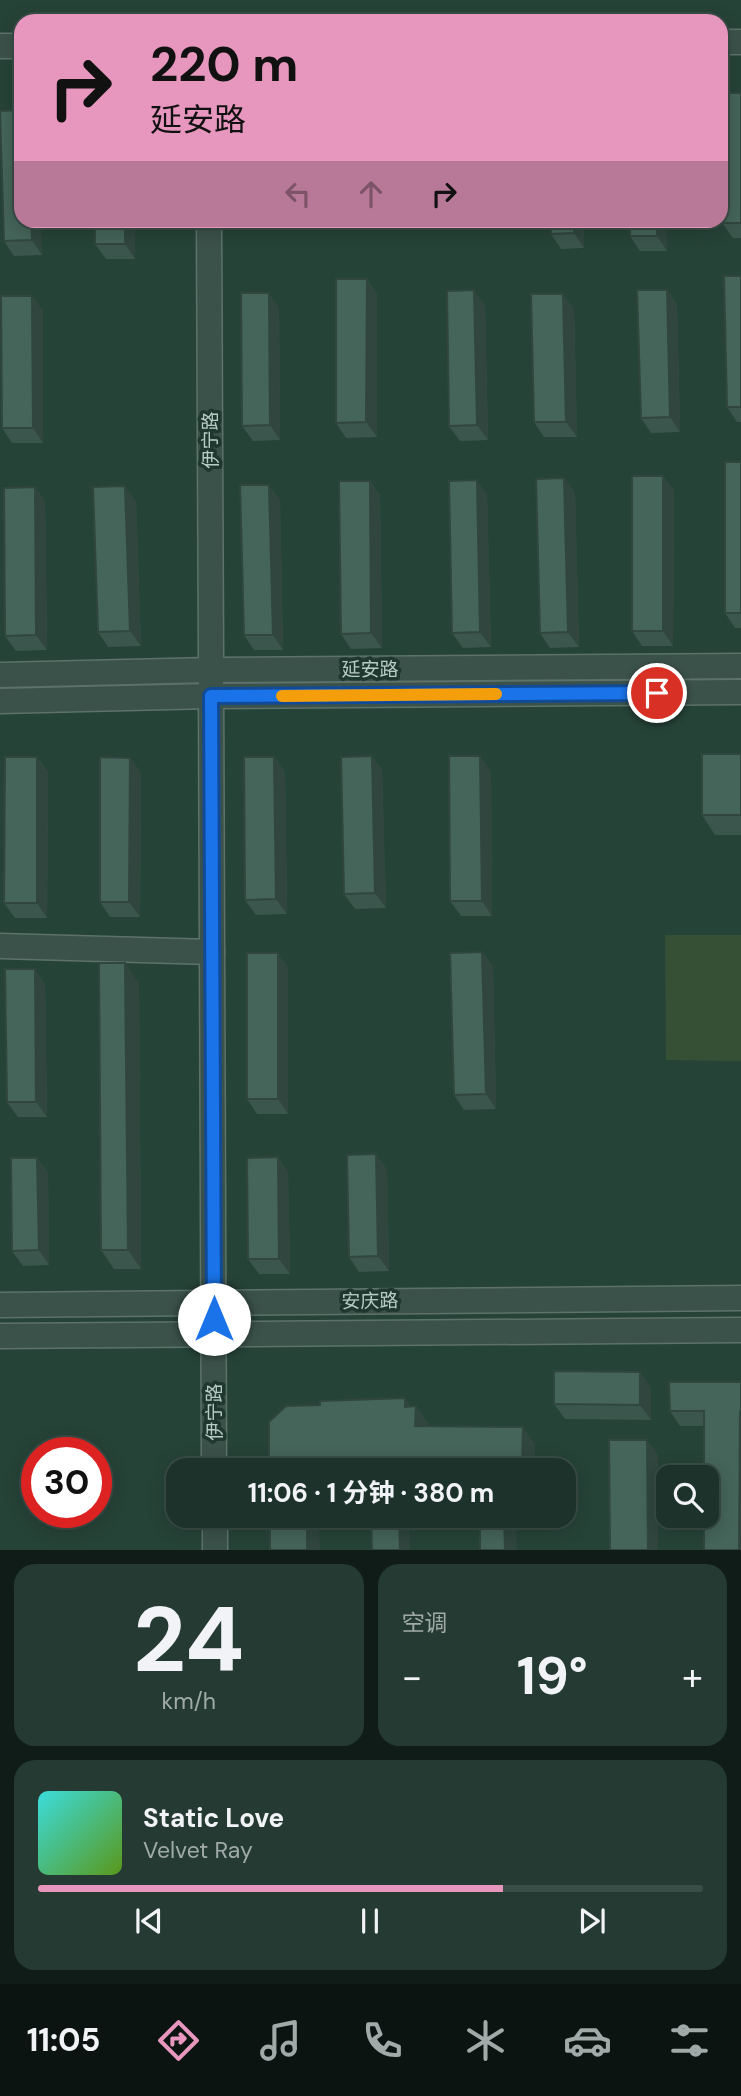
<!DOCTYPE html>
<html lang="zh">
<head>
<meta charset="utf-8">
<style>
	body { margin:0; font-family:"DM Sans","Noto Sans SC",sans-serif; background:#253a32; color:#f1f3f6; height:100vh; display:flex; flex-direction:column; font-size:26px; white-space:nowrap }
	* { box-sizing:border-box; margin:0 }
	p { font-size:23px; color:#a0aaa8 }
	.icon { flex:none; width:38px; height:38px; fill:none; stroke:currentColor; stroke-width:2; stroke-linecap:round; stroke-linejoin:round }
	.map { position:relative; height:1550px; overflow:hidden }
	.drawer { display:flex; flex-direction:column; gap:14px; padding:14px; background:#0f1c17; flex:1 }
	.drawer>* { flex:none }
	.banner { position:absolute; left:14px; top:14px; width:714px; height:214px; border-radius:21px; box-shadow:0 4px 18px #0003,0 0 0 2px #3a4d47; background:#e797bd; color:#111; overflow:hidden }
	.tools { position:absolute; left:656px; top:1465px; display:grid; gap:14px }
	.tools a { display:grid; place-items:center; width:63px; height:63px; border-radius:14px; background:#1c322a; box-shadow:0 4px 18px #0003,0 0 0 2px #3a4d47; font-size:35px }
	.speed { position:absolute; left:21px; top:1437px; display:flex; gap:14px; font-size:35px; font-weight:700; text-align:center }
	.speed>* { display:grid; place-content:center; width:91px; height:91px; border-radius:50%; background:#1c322a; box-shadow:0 4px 18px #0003,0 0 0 2px #3a4d47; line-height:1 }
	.speed .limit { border:10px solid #d22; background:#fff; color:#111 }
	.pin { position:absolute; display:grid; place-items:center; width:60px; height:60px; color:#fff; margin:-30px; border:4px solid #fff; border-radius:50%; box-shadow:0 2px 7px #0007 }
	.me { position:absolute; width:77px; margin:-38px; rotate:0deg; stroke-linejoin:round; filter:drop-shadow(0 0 5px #0008) }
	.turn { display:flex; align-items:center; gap:24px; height:147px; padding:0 21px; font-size:32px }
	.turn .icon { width:91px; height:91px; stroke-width:2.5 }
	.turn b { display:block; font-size:49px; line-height:60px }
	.lanes { display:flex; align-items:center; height:66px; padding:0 21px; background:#0003; justify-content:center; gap:35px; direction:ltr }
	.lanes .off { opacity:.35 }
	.big { font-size:52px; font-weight:700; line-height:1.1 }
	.drawer .widget { flex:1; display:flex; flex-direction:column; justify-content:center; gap:10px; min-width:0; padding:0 24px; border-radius:21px; background:#253a32 }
	.drawer .dial { align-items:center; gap:0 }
	.dial b { font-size:91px; line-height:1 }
	.song { display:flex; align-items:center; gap:21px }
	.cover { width:84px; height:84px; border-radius:10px; background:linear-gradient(135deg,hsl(180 70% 55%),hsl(90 70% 35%)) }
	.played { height:7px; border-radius:4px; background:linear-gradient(90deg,#e797bd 70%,#3a4d47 70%) }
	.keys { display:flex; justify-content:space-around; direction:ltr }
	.heat { display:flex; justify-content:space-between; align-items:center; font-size:38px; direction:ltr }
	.drawer .tiles { flex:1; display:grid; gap:14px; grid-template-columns:1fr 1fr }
	.widget:last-child { grid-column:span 2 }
	.trip { position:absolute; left:166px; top:1458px; width:410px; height:70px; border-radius:21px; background:#1c322a; box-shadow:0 4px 18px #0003,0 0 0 2px #3a4d47; font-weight:700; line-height:70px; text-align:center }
	.tabs { display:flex; height:112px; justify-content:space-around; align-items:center; background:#0b1411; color:#a0aaa8 }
	.tabs .icon { width:49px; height:49px }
	.tabs .selected { color:#e797bd }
	.tabs b { font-size:32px; color:#f1f3f6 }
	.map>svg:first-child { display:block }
	.green { fill:#365036 }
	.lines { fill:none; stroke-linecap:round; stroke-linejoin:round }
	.minor-casing { stroke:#5c726b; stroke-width:27 }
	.minor { stroke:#3b524a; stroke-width:24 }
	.wall { fill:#3b564d }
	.shaded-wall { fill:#30463f }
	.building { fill:#45645a; stroke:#30463f; stroke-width:2 }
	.route-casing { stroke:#114b97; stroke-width:18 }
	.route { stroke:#1a73e8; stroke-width:12 }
	.slow { stroke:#f59e0b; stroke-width:12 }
	.labels { text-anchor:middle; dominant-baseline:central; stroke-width:7; stroke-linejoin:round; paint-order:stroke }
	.street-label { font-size:19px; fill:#b8ccc6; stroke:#1f382f }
</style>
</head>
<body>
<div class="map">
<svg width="741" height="1550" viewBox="0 0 741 1550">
	<rect width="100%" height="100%" fill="#264338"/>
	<path class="green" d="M 741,935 L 741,1061 L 666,1060 L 665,935 Z"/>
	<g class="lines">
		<defs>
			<g id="minor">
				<path d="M 721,42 L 741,42"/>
				<path d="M 0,46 L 21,46"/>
				<path d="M 209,220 L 211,659"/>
				<path d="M 0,675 L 210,670 L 741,666"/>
				<path d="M 211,682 L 214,1470"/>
				<path d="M 0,701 L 211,696 L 741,692"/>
				<path d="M 0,946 L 212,952"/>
				<path d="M 0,1305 L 741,1298"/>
				<path d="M 0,1336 L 741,1330"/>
				<path d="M 215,1516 L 215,1550"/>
			</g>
		</defs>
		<use href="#minor" class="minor-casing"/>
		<use href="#minor" class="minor"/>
	</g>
	<g class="wall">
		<path d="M 741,93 L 741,238 L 733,238 L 722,223 Z"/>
		<path d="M 0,127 L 42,255 L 14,256 L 4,241 Z"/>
		<path d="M 135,220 L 135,259 L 106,259 L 95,244 Z"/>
		<path d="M 584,220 L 584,248 L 561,249 L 551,234 Z"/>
		<path d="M 630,220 L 667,220 L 667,251 L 640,251 L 630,236 Z"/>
		<path d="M 741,276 L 741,422 L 737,422 L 727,407 Z"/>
		<path d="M 367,279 L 377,294 L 377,437 L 346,438 L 336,423 Z"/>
		<path d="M 667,290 L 677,305 L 680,432 L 651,433 L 641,418 Z"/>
		<path d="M 32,296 L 43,311 L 43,443 L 12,443 L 2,428 Z"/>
		<path d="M 485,305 L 488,440 L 460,441 L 449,426 Z"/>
		<path d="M 279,308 L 280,440 L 253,441 L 242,426 Z"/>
		<path d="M 574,309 L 577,437 L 544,437 L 534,422 Z"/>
		<path d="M 741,462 L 741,628 L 735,628 L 725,613 Z"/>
		<path d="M 663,476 L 674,491 L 673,646 L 642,646 L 632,631 Z"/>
		<path d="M 564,478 L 575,493 L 579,647 L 550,648 L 540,633 Z"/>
		<path d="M 370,481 L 380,496 L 382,648 L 351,649 L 341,634 Z"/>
		<path d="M 35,487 L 45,502 L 47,650 L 16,651 L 5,636 Z"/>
		<path d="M 487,495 L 491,647 L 463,648 L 452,633 Z"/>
		<path d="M 280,500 L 283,650 L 254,650 L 244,635 Z"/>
		<path d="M 136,501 L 141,646 L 108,647 L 98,632 Z"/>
		<path d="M 741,754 L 741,835 L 715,835 L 702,815 Z"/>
		<path d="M 372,756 L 382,771 L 386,908 L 355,909 L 344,894 Z"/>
		<path d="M 37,757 L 48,772 L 47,918 L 15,918 L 4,903 Z"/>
		<path d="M 274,757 L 285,772 L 287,914 L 256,915 L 245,900 Z"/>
		<path d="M 130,758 L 141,773 L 140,917 L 110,917 L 100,902 Z"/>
		<path d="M 491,771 L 492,916 L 461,916 L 450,901 Z"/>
		<path d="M 482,952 L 493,967 L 496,1109 L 464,1110 L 454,1095 Z"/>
		<path d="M 278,953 L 288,968 L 288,1114 L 257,1114 L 247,1099 Z"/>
		<path d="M 139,983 L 141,1269 L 114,1269 L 101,1250 Z"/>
		<path d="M 45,984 L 47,1117 L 18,1117 L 7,1102 Z"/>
		<path d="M 37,1158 L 48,1173 L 49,1265 L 23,1266 L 12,1251 Z"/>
		<path d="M 387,1169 L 389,1271 L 359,1272 L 349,1257 Z"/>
		<path d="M 288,1172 L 290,1274 L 259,1274 L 248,1259 Z"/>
		<path d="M 741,1382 L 741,1550 L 704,1426 L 680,1426 L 670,1411 Z"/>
		<path d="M 651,1387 L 651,1420 L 565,1419 L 554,1404 Z"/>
		<path d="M 411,1406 L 416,1406 L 428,1424 L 428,1426 L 535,1444 L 535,1470 L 269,1470 Z"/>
	</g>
	<g class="shaded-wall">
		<path d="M 31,220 L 41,220 L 42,255 L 32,240 Z"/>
		<path d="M 125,220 L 135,220 L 135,259 L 125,244 Z"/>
		<path d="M 574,220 L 584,220 L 584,248 L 574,233 Z"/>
		<path d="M 657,220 L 667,220 L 667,251 L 657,236 Z"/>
		<path d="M 367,279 L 377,294 L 377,437 L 366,422 Z"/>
		<path d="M 474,290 L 485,305 L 488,440 L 477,425 Z"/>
		<path d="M 667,290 L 677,305 L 680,432 L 670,417 Z"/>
		<path d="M 269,293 L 279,308 L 280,440 L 270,425 Z"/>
		<path d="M 563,294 L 574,309 L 577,437 L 566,422 Z"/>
		<path d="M 32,296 L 43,311 L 43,443 L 33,428 Z"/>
		<path d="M 663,476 L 674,491 L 673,646 L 663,631 Z"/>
		<path d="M 564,478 L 575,493 L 579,647 L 568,632 Z"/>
		<path d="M 477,480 L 487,495 L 491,647 L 480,632 Z"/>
		<path d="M 370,481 L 380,496 L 382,648 L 371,633 Z"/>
		<path d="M 269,485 L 280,500 L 283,650 L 273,635 Z"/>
		<path d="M 125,486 L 136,501 L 141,646 L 130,631 Z"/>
		<path d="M 35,487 L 45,502 L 47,650 L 36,635 Z"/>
		<path d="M 372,756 L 382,771 L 386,908 L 375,893 Z"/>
		<path d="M 480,756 L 491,771 L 492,916 L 482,901 Z"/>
		<path d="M 37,757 L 48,772 L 47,918 L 37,903 Z"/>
		<path d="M 274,757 L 285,772 L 287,914 L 276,899 Z"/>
		<path d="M 130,758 L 141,773 L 140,917 L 129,902 Z"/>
		<path d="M 482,952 L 493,967 L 496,1109 L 486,1094 Z"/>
		<path d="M 278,953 L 288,968 L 288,1114 L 278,1099 Z"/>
		<path d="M 125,963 L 139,983 L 141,1269 L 128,1250 Z"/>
		<path d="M 35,969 L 45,984 L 47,1117 L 36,1102 Z"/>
		<path d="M 376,1154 L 387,1169 L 389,1271 L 378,1256 Z"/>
		<path d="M 278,1157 L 288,1172 L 290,1274 L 279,1259 Z"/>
		<path d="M 37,1158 L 48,1173 L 49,1265 L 39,1250 Z"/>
		<path d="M 640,1372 L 651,1387 L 651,1420 L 640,1405 Z"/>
		<path d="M 405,1398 L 416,1413 L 416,1406 L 428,1424 L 428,1444 L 415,1426 L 405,1407 Z"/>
		<path d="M 740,1411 L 741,1413 L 741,1550 L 739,1550 Z"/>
		<path d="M 523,1427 L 535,1444 L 535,1470 L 524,1470 L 522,1467 Z"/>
		<path d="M 647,1440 L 658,1455 L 658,1550 L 648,1550 Z"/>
		<path d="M 307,1516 L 319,1516 L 320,1550 L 307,1550 Z"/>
		<path d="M 399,1516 L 404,1516 L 409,1523 L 410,1550 L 400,1550 Z"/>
		<path d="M 504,1516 L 516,1516 L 517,1550 L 505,1550 Z"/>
	</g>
	<g class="building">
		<path d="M 721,93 L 741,93 L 741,223 L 722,223 Z"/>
		<path d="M 21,110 L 21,220 L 31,220 L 32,240 L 4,241 L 0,111 Z"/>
		<rect x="95" y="220" width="30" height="24"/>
		<path d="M 551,220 L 574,220 L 574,233 L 551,234 Z"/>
		<rect x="630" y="220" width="27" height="16"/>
		<path d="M 724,276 L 741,276 L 741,407 L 727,407 Z"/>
		<path d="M 336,279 L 367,279 L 366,422 L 336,423 Z"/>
		<path d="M 474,290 L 477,425 L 449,426 L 447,291 Z"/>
		<path d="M 637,290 L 667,290 L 670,417 L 641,418 Z"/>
		<path d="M 241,293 L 269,293 L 270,425 L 242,426 Z"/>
		<path d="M 531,294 L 563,294 L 566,422 L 534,422 Z"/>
		<path d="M 1,296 L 32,296 L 33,428 L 2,428 Z"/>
		<rect x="725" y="462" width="16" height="151"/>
		<rect x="632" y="476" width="31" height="155"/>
		<path d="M 564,478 L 568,632 L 540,633 L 536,479 Z"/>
		<path d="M 477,480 L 480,632 L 452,633 L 449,481 Z"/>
		<path d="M 339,481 L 370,481 L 371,633 L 341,634 Z"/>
		<path d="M 240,485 L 269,485 L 273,635 L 244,635 Z"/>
		<path d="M 125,486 L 130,631 L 98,632 L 93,487 Z"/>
		<path d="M 35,487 L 36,635 L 5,636 L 4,488 Z"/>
		<rect x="702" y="754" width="39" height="61"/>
		<path d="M 372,756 L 375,893 L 344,894 L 341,757 Z"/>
		<path d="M 449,756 L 480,756 L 482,901 L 450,901 Z"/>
		<path d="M 5,757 L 37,757 L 37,903 L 4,903 Z"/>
		<path d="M 100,757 L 130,758 L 129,902 L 100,902 Z"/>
		<path d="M 244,757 L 274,757 L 276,899 L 245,900 Z"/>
		<path d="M 482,952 L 486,1094 L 454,1095 L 450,953 Z"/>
		<rect x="247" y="953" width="31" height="146"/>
		<path d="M 99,963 L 125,963 L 128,1250 L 101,1250 Z"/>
		<path d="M 5,969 L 35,969 L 36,1102 L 7,1102 Z"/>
		<path d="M 376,1154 L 378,1256 L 349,1257 L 347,1155 Z"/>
		<path d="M 278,1157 L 279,1259 L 248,1259 L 247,1158 Z"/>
		<path d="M 11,1158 L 37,1158 L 39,1250 L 12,1251 Z"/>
		<path d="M 554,1371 L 640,1372 L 640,1405 L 554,1404 Z"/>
		<path d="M 669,1382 L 741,1382 L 741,1411 L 740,1411 L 739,1550 L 704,1550 L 704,1516 L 707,1516 L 707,1477 L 704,1477 L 704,1411 L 670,1411 Z"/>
		<path d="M 405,1398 L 405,1407 L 416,1406 L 415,1426 L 523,1427 L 522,1467 L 503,1467 L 503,1470 L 479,1470 L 479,1467 L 431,1467 L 431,1463 L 306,1467 L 306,1470 L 269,1470 L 269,1422 L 286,1406 L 320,1405 L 320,1401 Z"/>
		<path d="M 609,1440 L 647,1440 L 648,1550 L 610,1550 Z"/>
		<rect x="270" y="1516" width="37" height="34"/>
		<path d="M 371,1516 L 399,1516 L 400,1550 L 372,1550 Z"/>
		<path d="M 480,1516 L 504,1516 L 505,1550 L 480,1550 Z"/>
	</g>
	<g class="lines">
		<defs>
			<path id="route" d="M 214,1319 L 211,696 L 657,693"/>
		</defs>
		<use href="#route" class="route-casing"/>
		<use href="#route" class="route"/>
		<path class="slow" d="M 282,696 L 496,694"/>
	</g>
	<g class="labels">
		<g class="street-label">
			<text transform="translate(210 440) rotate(-90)">伊宁路</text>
			<text x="370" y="669">延安路</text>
			<text transform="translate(370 1301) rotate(-1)">安庆路</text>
			<text transform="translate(214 1412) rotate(-90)">伊宁路</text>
		</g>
	</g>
</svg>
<div class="tools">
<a><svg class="icon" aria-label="search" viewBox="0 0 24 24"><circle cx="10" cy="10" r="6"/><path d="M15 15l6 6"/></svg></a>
</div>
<div class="speed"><div class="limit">30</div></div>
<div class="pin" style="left:657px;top:693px;background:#d93025"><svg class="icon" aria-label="arrive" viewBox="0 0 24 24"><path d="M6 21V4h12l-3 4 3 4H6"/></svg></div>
<svg class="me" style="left:214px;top:1319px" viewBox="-20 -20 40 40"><circle r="19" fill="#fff"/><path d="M0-13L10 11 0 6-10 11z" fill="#1a73e8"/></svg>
<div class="trip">11:06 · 1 分钟 · 380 m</div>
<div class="banner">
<div class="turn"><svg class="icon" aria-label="right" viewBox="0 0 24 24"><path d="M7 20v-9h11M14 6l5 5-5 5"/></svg><div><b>220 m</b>延安路</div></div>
<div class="lanes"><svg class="icon off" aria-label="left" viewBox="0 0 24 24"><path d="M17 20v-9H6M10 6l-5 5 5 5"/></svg><svg class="icon off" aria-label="ahead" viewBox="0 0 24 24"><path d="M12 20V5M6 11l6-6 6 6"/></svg><svg class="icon" aria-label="right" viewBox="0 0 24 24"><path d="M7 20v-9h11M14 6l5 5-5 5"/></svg></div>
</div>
</div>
<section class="drawer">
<div class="tiles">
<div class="widget dial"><b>24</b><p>km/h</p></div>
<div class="widget"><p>空调</p>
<div class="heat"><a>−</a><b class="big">19°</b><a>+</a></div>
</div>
<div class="widget">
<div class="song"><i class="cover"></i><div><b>Static Love</b><p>Velvet Ray</p></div></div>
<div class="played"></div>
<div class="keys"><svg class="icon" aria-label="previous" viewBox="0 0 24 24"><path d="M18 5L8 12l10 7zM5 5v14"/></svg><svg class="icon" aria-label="pause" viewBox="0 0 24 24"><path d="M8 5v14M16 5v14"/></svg><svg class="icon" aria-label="next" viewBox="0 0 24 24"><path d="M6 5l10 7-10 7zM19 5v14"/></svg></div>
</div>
</div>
</section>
<nav class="tabs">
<b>11:05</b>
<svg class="icon selected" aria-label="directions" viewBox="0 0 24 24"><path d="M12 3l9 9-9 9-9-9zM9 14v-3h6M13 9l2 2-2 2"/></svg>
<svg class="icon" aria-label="music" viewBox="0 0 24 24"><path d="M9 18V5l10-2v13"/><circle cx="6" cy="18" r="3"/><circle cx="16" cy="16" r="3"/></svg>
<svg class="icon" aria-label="phone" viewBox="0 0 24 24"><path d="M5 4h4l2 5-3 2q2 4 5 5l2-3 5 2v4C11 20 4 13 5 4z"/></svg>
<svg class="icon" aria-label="climate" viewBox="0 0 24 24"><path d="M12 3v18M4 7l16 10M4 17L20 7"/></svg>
<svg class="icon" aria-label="car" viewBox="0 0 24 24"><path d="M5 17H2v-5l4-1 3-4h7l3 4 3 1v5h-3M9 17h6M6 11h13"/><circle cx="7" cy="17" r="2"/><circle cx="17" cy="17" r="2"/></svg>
<svg class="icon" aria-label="filters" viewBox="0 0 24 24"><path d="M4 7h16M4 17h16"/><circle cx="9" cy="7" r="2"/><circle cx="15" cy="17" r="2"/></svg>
</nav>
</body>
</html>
